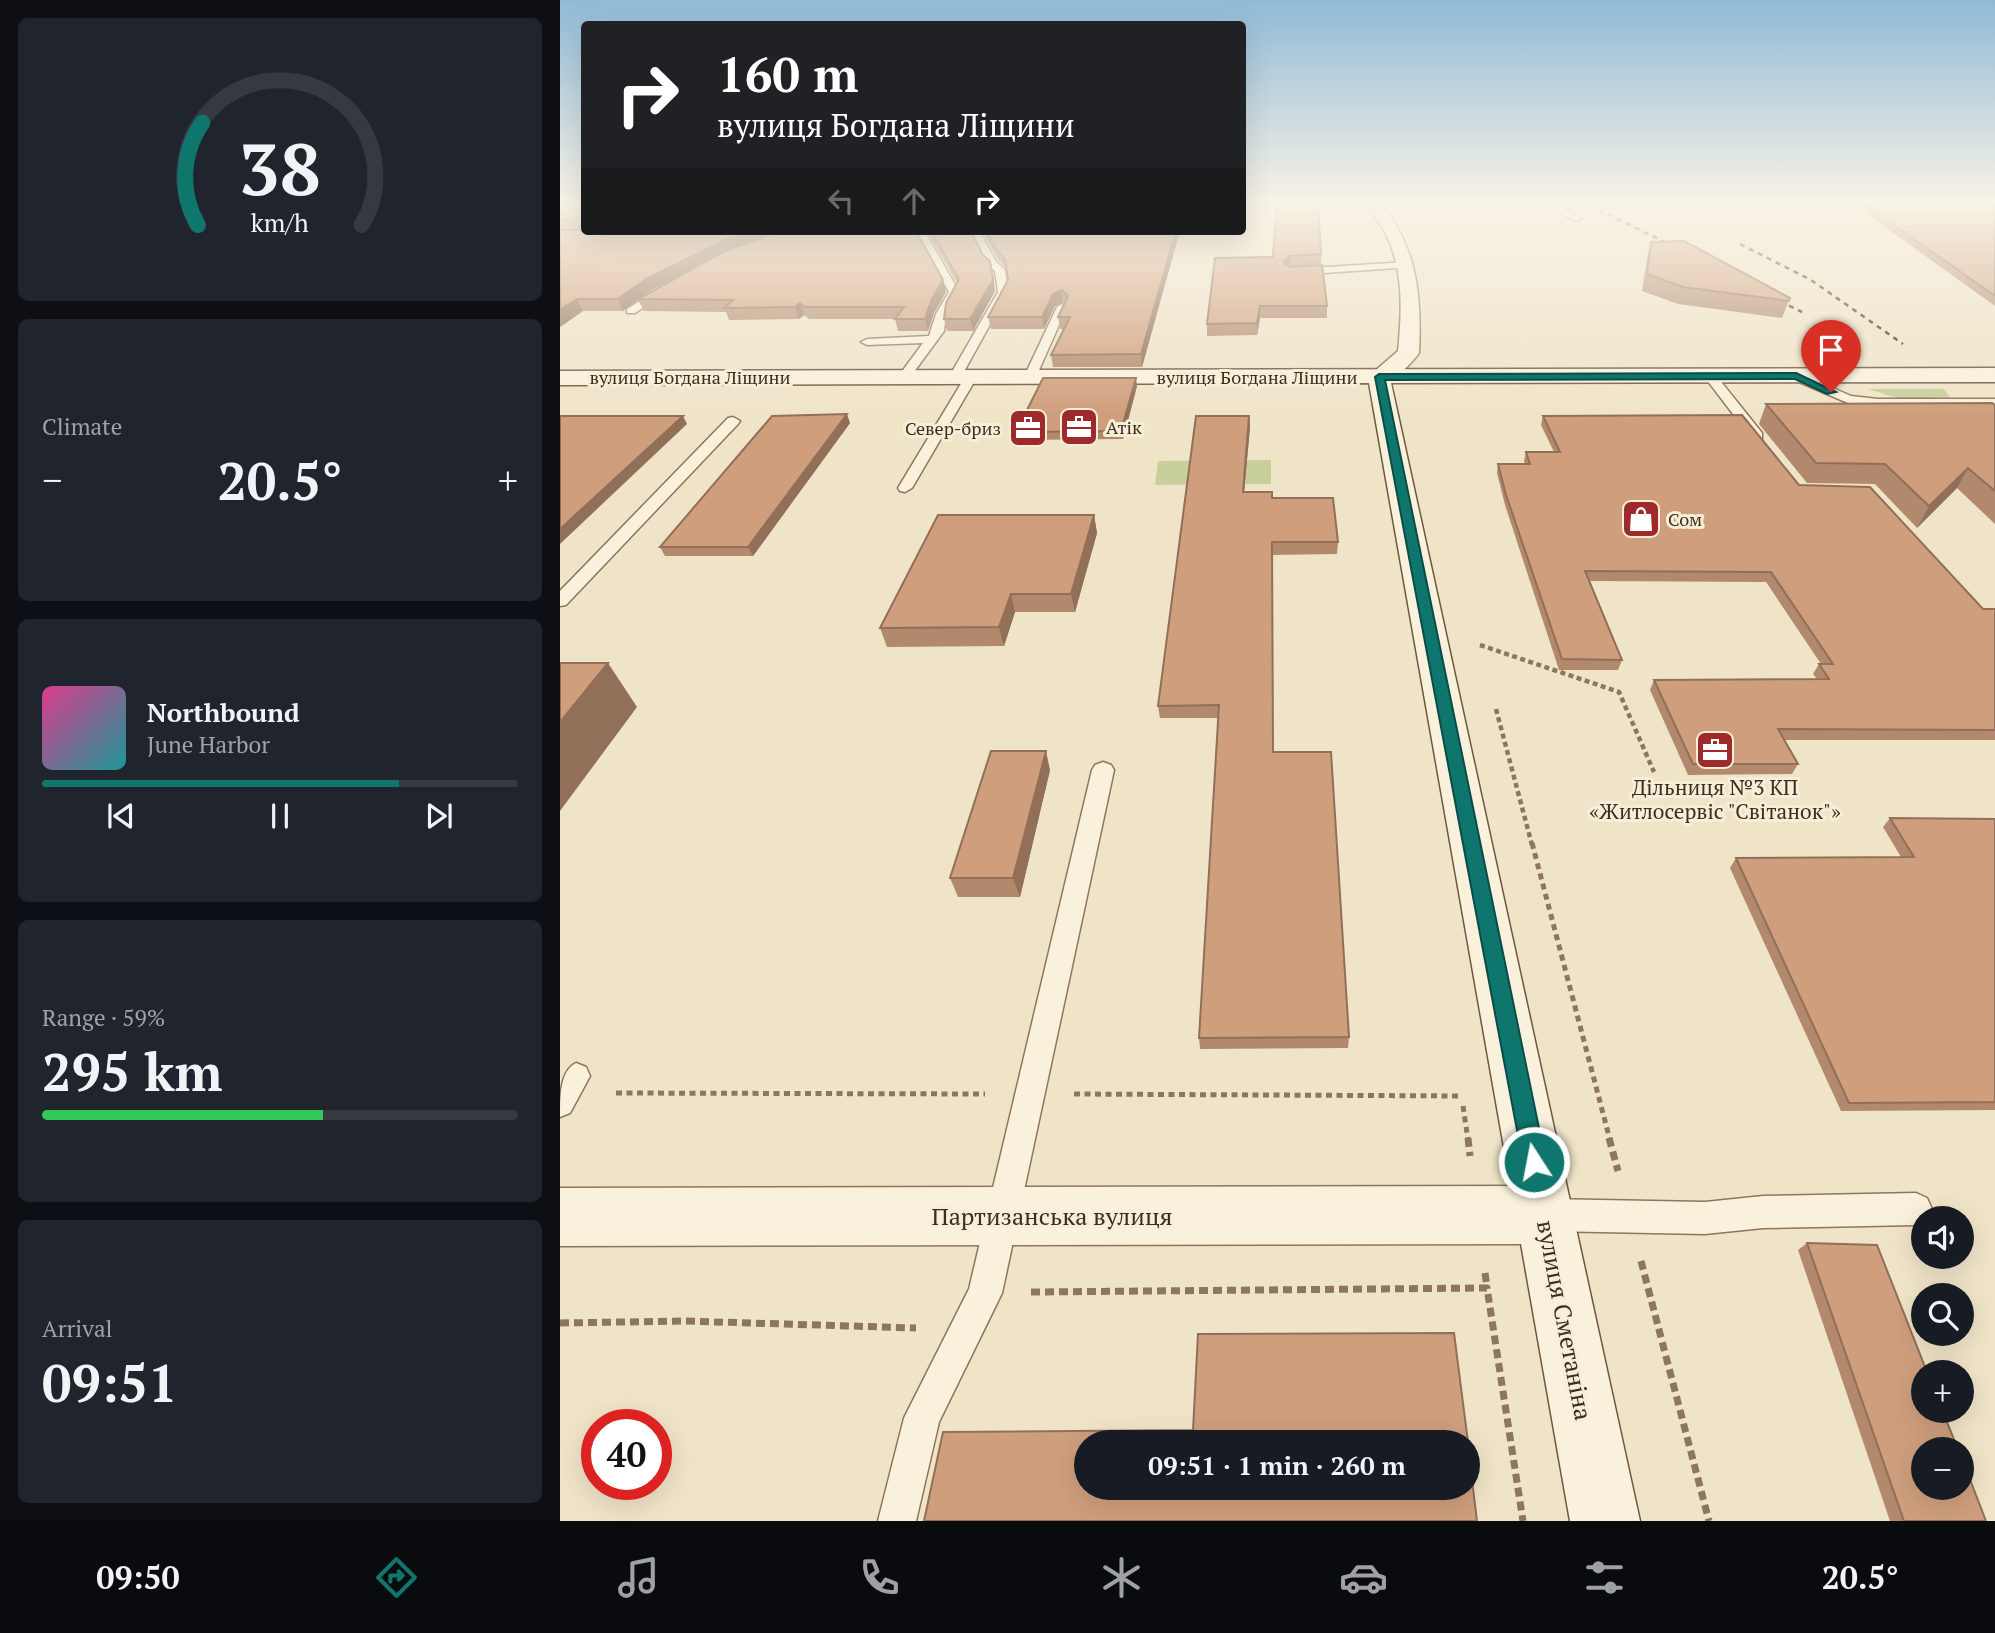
<!DOCTYPE html>
<html lang="en">
<head>
<meta charset="utf-8">
<style>
	body { margin:0; font-family:"PT Serif",serif; background:#20242c; color:#f1f3f6; height:100vh; display:flex; flex-direction:column; font-size:26px; white-space:nowrap }
	* { box-sizing:border-box; margin:0 }
	p { font-size:23px; color:#9ea1a6 }
	.icon { flex:none; width:38px; height:38px; fill:none; stroke:currentColor; stroke-width:2; stroke-linecap:round; stroke-linejoin:round }
	.map { position:relative; flex:1; overflow:hidden }
	.side { display:flex; flex-direction:column; gap:18px; padding:18px; background:#0d0f14; width:560px }
	.side>* { flex:none }
	.banner { position:absolute; left:21px; top:21px; width:665px; height:214px; border-radius:7px; box-shadow:0 7px 28px #0002; background:#202124; color:#fff; overflow:hidden }
	.tools { position:absolute; left:1351px; top:1206px; display:grid; gap:14px }
	.tools a { display:grid; place-items:center; width:63px; height:63px; border-radius:50%; background:#171b24; box-shadow:0 7px 28px #0002; font-size:35px }
	.speed { position:absolute; left:21px; top:1409px; display:flex; gap:14px; font-size:35px; font-weight:700; text-align:center }
	.speed>* { display:grid; place-content:center; width:91px; height:91px; border-radius:50%; background:#171b24; box-shadow:0 7px 28px #0002; line-height:1 }
	.speed .limit { border:10px solid #d22; background:#fff; color:#111 }
	.pin { position:absolute; display:grid; place-items:center; width:60px; height:60px; color:#fff; margin:-72px -30px; border-radius:50% 50% 50% 0; rotate:-45deg; box-shadow:0 0 7px #0007 }
	.pin .icon { rotate:45deg }
	.me { position:absolute; width:77px; margin:-38px; rotate:349deg; stroke-linejoin:round; filter:drop-shadow(0 0 5px #0008) }
	.turn { display:flex; align-items:center; gap:24px; height:147px; padding:0 21px; font-size:32px }
	.turn .icon { width:91px; height:91px; stroke-width:2.5 }
	.turn b { display:block; font-size:49px; line-height:60px }
	.lanes { display:flex; align-items:center; height:66px; padding:0 21px; background:#0003; justify-content:center; gap:35px; direction:ltr }
	.lanes .off { opacity:.35 }
	.big { font-size:52px; font-weight:600; line-height:1.1 }
	.side .tile { flex:1; display:flex; flex-direction:column; justify-content:center; gap:10px; min-width:0; padding:0 24px; border-radius:10px; background:#20242c }
	.side .dial { align-items:center; gap:0 }
	.dial svg { height:182px; overflow:visible; fill:none; stroke:#363941; stroke-width:7; stroke-linecap:round; text-anchor:middle }
	.dial text { fill:#f1f3f6; stroke:none }
	.song { display:flex; align-items:center; gap:21px }
	.cover { width:84px; height:84px; border-radius:10px; background:linear-gradient(135deg,hsl(330 70% 55%),hsl(180 70% 35%)) }
	.played { height:7px; border-radius:4px; background:linear-gradient(90deg,#0f766e 75%,#363941 75%) }
	.keys { display:flex; justify-content:space-around; direction:ltr }
	.heat { display:flex; justify-content:space-between; align-items:center; font-size:38px; direction:ltr }
	.charge { height:10px; border-radius:5px; background:linear-gradient(90deg,#34c759 59%,#363941 0) }
	.trip { position:absolute; left:514px; top:1430px; width:406px; height:70px; border-radius:35px; background:#171b24; box-shadow:0 7px 28px #0002; font-weight:600; line-height:70px; text-align:center }
	.tabs { display:flex; height:112px; justify-content:space-around; align-items:center; background:#090b0e; color:#9ea1a6 }
	.tabs .icon { width:49px; height:49px }
	.tabs .selected { color:#0f766e }
	.tabs b { font-size:32px; color:#f1f3f6 }
	main { display:flex; flex:1; min-height:0 }
	.map>svg:first-child { display:block }
	.green { fill:#c9cf9b }
	.lines { fill:none; stroke-linecap:round; stroke-linejoin:round }
	.lane-casing { stroke:#8d765c; stroke-width:3 }
	.street-casing { stroke:#8d765c; stroke-width:3 }
	.secondary-casing { stroke:#6f573f; stroke-width:3 }
	.path-far2 { stroke:#8d765c; stroke-width:4.5; stroke-dasharray:5 3.5; stroke-linecap:butt }
	.path-far1 { stroke:#8d765c; stroke-width:5; stroke-dasharray:6 4.5; stroke-linecap:butt }
	.path { stroke:#8d765c; stroke-width:7; stroke-dasharray:9 5; stroke-linecap:butt }
	.lane { fill:#faf1dc; fill-rule:evenodd }
	.street { fill:#faf1dc; fill-rule:evenodd }
	.secondary { fill:#faf1dc; fill-rule:evenodd }
	.rail { stroke:#3d2e20; stroke-width:2.5; stroke-dasharray:5 5; stroke-linecap:butt }
	.wall { fill:#b2896c; fill-rule:evenodd }
	.shaded-wall { fill:#916f58 }
	.building { fill:#cf9f7d; stroke:#916f58; stroke-width:2 }
	.route { fill:#0f766e; stroke:#0a4d48; stroke-width:2 }
	.labels { text-anchor:middle; dominant-baseline:central; stroke-width:6; stroke-linejoin:round; paint-order:stroke }
	.far-street-label { font-size:18px; fill:#3d2e20; stroke:#f7eed8 }
	.far-poi-label { font-size:18px; fill:#3d2e20; stroke:#f7eed8; text-anchor:start }
	.poi-label { font-size:21px; fill:#3d2e20; stroke:#f7eed8 }
	.near-street-label { font-size:24px; fill:#3d2e20; stroke:#f7eed8 }
</style>
</head>
<body>
<main>
<section class="side">
<div class="tile dial"><svg viewBox="0 0 100 80">
<path d="M14 69A42 42 0 1 1 86 69"/>
<path d="M14 69A42 42 0 0 1 16 24" stroke="#0f766e"/>
<text x="50" y="56" font-size="32" font-weight="700">38</text>
<text x="50" y="72" font-size="11">km/h</text>
</svg></div>
<div class="tile"><p>Climate</p>
<div class="heat"><a>−</a><b class="big">20.5°</b><a>+</a></div>
</div>
<div class="tile">
<div class="song"><i class="cover"></i><div><b>Northbound</b><p>June Harbor</p></div></div>
<div class="played"></div>
<div class="keys"><svg class="icon" aria-label="previous" viewBox="0 0 24 24"><path d="M18 5L8 12l10 7zM5 5v14"/></svg><svg class="icon" aria-label="pause" viewBox="0 0 24 24"><path d="M8 5v14M16 5v14"/></svg><svg class="icon" aria-label="next" viewBox="0 0 24 24"><path d="M6 5l10 7-10 7zM19 5v14"/></svg></div>
</div>
<div class="tile"><p>Range · 59%</p><b class="big">295 km</b><div class="charge"></div></div>
<div class="tile"><p>Arrival</p><b class="big">09:51</b></div>
</section>
<div class="map">
<svg width="1435" height="1521" viewBox="0 0 1435 1521">
	<rect width="100%" height="100%" fill="#f0e4c8"/>
	<g class="green">
		<path d="M 1308,389 L 1384,389 L 1390,397 L 1340,399 Z"/>
		<path d="M 711,460 L 711,484 L 595,485 L 598,461 Z"/>
	</g>
	<g class="lines">
		<defs>
			<g id="lane">
				<path d="M 981,201 L 991,201 L 1022,219 L 1015,221 Z"/>
				<path d="M 347,231 L 362,231 L 368,237 L 399,292 L 386,314 L 384,331 L 348,380 L 344,381 L 338,377 L 363,343 L 307,345 L 301,342 L 307,339 L 369,336 L 376,314 L 389,292 L 361,240 Z"/>
				<path d="M 417,231 L 421,234 L 436,262 L 445,270 L 448,292 L 401,377 L 395,381 L 389,377 L 438,292 L 435,271 L 427,264 L 413,234 Z"/>
				<path d="M 848,262 L 853,265 L 851,267 L 735,275 L 730,272 L 735,269 Z"/>
				<path d="M 104,286 L 109,289 L 108,291 L 75,313 L 67,313 L 67,309 Z"/>
				<path d="M 502,304 L 507,307 L 476,377 L 466,380 L 464,377 L 497,307 Z"/>
				<path d="M 1150,372 L 1154,373 L 1202,433 L 1202,439 L 1192,439 L 1144,376 Z"/>
				<path d="M 1236,372 L 1291,396 L 1318,399 L 1435,399 L 1435,407 L 1318,407 L 1288,403 L 1232,379 L 1230,376 Z"/>
				<path d="M 411,373 L 417,377 L 352,488 L 345,492 L 340,491 L 338,488 L 405,377 Z"/>
				<path d="M 173,417 L 180,421 L 178,424 L 6,605 L 0,606 L 0,591 L 168,418 Z"/>
				<path d="M 543,762 L 551,765 L 554,770 L 442,1293 L 379,1422 L 356,1521 L 318,1521 L 344,1418 L 409,1289 L 532,770 L 535,765 Z"/>
				<path d="M 16,1063 L 26,1067 L 30,1076 L 10,1113 L 0,1117 C 0,1096 0,1071 16,1063 Z"/>
				<path d="M 1356,1193 L 1367,1198 L 1372,1209 L 1368,1218 L 1363,1218 L 1363,1222 L 1356,1225 L 1203,1228 L 1145,1234 L 987,1231 L 976,1226 L 971,1215 L 976,1204 L 987,1199 L 1145,1202 L 1203,1196 Z"/>
			</g>
			<g id="street">
				<path d="M 804,201 L 819,201 C 857,246 862,296 859,353 C 849,367 829,386 811,382 L 808,377 L 838,351 C 842,311 844,269 825,232 C 819,221 811,211 804,201 Z"/>
				<path d="M 985,1186 L 1005,1195 L 1014,1215 L 1005,1235 L 985,1244 L 0,1246 L 0,1188 Z"/>
			</g>
			<path id="secondary" d="M 1435,368 L 1435,382 L 831,383 L 1080,1521 L 1010,1521 L 809,383 L 0,385 L 0,371 Z"/>
		</defs>
		<use href="#lane" class="lane-casing"/>
		<use href="#street" class="street-casing"/>
		<use href="#secondary" class="secondary-casing"/>
		<g class="path-far2">
			<path d="M 920,645 L 1059,692 L 1094,772"/>
			<path d="M 936,709 L 972,845"/>
		</g>
		<g class="path-far1">
			<path d="M 972,843 L 1050,1140"/>
			<path d="M 56,1093 L 425,1094"/>
			<path d="M 514,1094 L 902,1096"/>
			<path d="M 903,1106 L 908,1140"/>
		</g>
		<g class="path">
			<path d="M 908,1138 L 910,1156"/>
			<path d="M 1049,1138 L 1058,1171"/>
			<path d="M 1081,1261 L 1149,1521"/>
			<path d="M 925,1273 L 927,1288"/>
			<path d="M 471,1292 L 927,1288 L 963,1521"/>
			<path d="M 0,1323 L 125,1321 L 356,1328"/>
		</g>
		<use href="#lane" class="lane"/>
		<use href="#street" class="street"/>
		<use href="#secondary" class="secondary"/>
		<g class="rail">
			<path d="M 1021,201 L 1121,250"/>
			<path d="M 1180,244 L 1251,280 L 1343,344"/>
			<path d="M 1211,297 L 1242,312"/>
		</g>
	</g>
	<g class="wall">
		<path d="M 0,201 L 24,201 L 24,230 L 386,292 L 374,313 L 368,331 L 338,331 L 335,319 L 249,319 L 244,315 L 239,319 L 169,320 L 166,312 L 84,311 L 78,300 L 63,311 L 23,311 L 0,327 ZM 130,271 L 82,297 L 91,290 Z"/>
		<path d="M 717,201 L 761,254 L 761,265 L 767,306 L 767,318 L 700,318 L 697,335 L 647,336 L 647,324 L 713,257 Z"/>
		<path d="M 1289,201 L 1435,201 L 1435,306 Z"/>
		<path d="M 365,231 L 415,231 L 412,233 L 433,272 L 435,291 L 413,331 L 387,331 L 384,319 L 397,283 L 370,236 Z"/>
		<path d="M 421,231 L 622,231 L 622,234 L 619,234 L 582,367 L 493,367 L 491,355 L 504,329 L 500,329 L 498,317 L 505,303 L 503,302 L 495,306 L 484,329 L 431,329 L 428,317 L 448,280 L 447,269 L 438,260 L 423,233 Z"/>
		<path d="M 1091,242 L 1230,298 L 1222,318 L 1118,304 L 1082,291 L 1087,258 Z"/>
		<path d="M 577,386 L 563,439 L 458,440 L 456,432 Z"/>
		<path d="M 1206,404 L 1435,405 L 1435,524 L 1397,488 L 1357,528 L 1315,484 L 1247,483 L 1199,424 Z"/>
		<path d="M 689,416 L 690,427 L 684,492 L 712,498 L 778,542 L 777,554 L 712,555 L 713,752 L 789,1037 L 788,1048 L 640,1049 L 639,1038 L 658,718 L 600,718 L 598,706 Z"/>
		<path d="M 983,416 L 1239,485 L 1423,609 L 1435,609 L 1435,740 L 1224,740 L 1238,764 L 1232,774 L 1128,775 L 1090,690 L 1094,680 L 1257,679 L 1253,674 L 1259,664 L 1261,664 L 1206,582 L 1029,581 L 1062,660 L 1058,670 L 999,670 L 945,505 L 937,473 L 938,464 L 965,464 L 964,461 L 966,452 L 994,452 L 981,425 Z"/>
		<path d="M 290,423 L 193,556 L 105,556 L 100,547 L 165,473 Z"/>
		<path d="M 534,515 L 537,533 L 515,612 L 455,612 L 444,646 L 327,647 L 320,628 Z"/>
		<path d="M 490,770 L 460,897 L 398,897 L 390,878 Z"/>
		<path d="M 1330,818 L 1435,819 L 1435,1110 L 1281,1111 L 1170,868 L 1176,858 L 1341,857 L 1323,827 Z"/>
		<path d="M 1247,1243 L 1426,1521 L 1330,1521 L 1238,1250 Z"/>
	</g>
	<g class="shaded-wall">
		<path d="M 195,231 L 231,231 L 168,252 L 91,290 L 63,311 L 58,299 L 86,279 L 163,241 Z"/>
		<path d="M 616,231 L 619,231 L 619,234 L 582,367 L 581,354 Z"/>
		<path d="M 730,256 L 730,266 L 723,262 Z"/>
		<path d="M 430,261 L 435,291 L 413,331 L 410,319 Z"/>
		<path d="M 383,280 L 386,292 L 374,313 L 368,331 L 365,319 L 371,301 Z"/>
		<path d="M 502,290 L 503,302 L 495,306 L 484,329 L 482,317 L 493,294 Z"/>
		<path d="M 17,299 L 23,311 L 0,327 L 0,310 Z"/>
		<path d="M 240,303 L 244,315 L 239,319 L 235,307 Z"/>
		<path d="M 700,306 L 700,318 L 697,335 L 697,323 Z"/>
		<path d="M 576,378 L 577,386 L 563,439 L 561,431 Z"/>
		<path d="M 287,414 L 290,423 L 193,556 L 188,547 Z"/>
		<path d="M 123,416 L 127,424 L 0,544 L 0,529 Z"/>
		<path d="M 689,416 L 690,427 L 683,504 L 683,492 Z"/>
		<path d="M 1408,468 L 1397,488 L 1357,528 L 1369,506 Z"/>
		<path d="M 534,515 L 537,533 L 515,612 L 511,594 Z"/>
		<path d="M 451,594 L 455,612 L 444,646 L 439,627 Z"/>
		<path d="M 48,663 L 77,707 L 0,811 L 0,722 Z"/>
		<path d="M 486,751 L 490,770 L 460,897 L 453,878 Z"/>
	</g>
	<g class="building">
		<path d="M 0,201 L 24,201 L 24,219 L 0,220 Z"/>
		<path d="M 717,201 L 758,201 L 761,254 L 730,256 L 723,262 L 730,267 L 762,265 L 767,306 L 700,306 L 697,323 L 647,324 L 655,258 L 713,257 Z"/>
		<path d="M 1300,201 L 1435,201 L 1435,296 Z"/>
		<path d="M 0,230 L 24,230 L 24,231 L 195,231 L 163,241 L 86,279 L 58,299 L 17,299 L 0,310 Z"/>
		<path d="M 228,231 L 356,231 L 383,280 L 371,301 L 365,319 L 335,319 L 344,307 L 244,307 L 240,303 L 235,307 L 164,308 L 173,300 L 78,299 L 163,252 L 213,234 Z"/>
		<path d="M 371,231 L 411,231 L 422,254 L 430,261 L 433,280 L 410,319 L 384,319 L 386,303 L 399,279 Z"/>
		<path d="M 426,231 L 616,231 L 581,354 L 491,355 L 510,317 L 498,317 L 508,296 L 502,290 L 493,294 L 482,317 L 428,317 L 448,280 L 445,259 L 436,249 Z"/>
		<path d="M 1124,241 L 1230,298 L 1229,301 L 1123,287 L 1087,274 L 1091,242 Z"/>
		<path d="M 483,378 L 576,378 L 561,431 L 456,432 Z"/>
		<path d="M 1432,403 L 1435,405 L 1435,491 L 1408,468 L 1369,506 L 1325,464 L 1256,463 L 1206,404 Z"/>
		<path d="M 287,414 L 188,547 L 100,547 L 212,416 Z"/>
		<path d="M 1182,415 L 1239,485 L 1310,487 L 1423,609 L 1435,609 L 1435,730 L 1218,729 L 1238,764 L 1133,764 L 1094,680 L 1269,679 L 1259,664 L 1273,664 L 1211,572 L 1025,571 L 1062,660 L 1002,659 L 946,495 L 938,464 L 970,464 L 966,452 L 1000,452 L 983,416 Z"/>
		<path d="M 0,416 L 123,416 L 0,529 Z"/>
		<path d="M 636,416 L 689,416 L 683,492 L 712,492 L 712,498 L 773,498 L 778,542 L 712,542 L 713,752 L 771,752 L 789,1037 L 639,1038 L 659,705 L 598,706 Z"/>
		<path d="M 378,515 L 534,515 L 511,594 L 451,594 L 439,627 L 320,628 Z"/>
		<path d="M 0,663 L 48,663 L 0,722 Z"/>
		<path d="M 431,751 L 486,751 L 453,878 L 390,878 Z"/>
		<path d="M 1330,818 L 1435,819 L 1435,1102 L 1289,1103 L 1176,858 L 1354,857 Z"/>
		<path d="M 1247,1243 L 1317,1245 L 1367,1372 L 1363,1372 L 1363,1410 L 1382,1410 L 1398,1449 L 1363,1449 L 1363,1488 L 1402,1488 L 1402,1459 L 1426,1521 L 1344,1521 Z"/>
		<path d="M 894,1333 L 908,1442 L 527,1442 L 527,1488 L 908,1488 L 908,1447 L 917,1521 L 364,1521 L 383,1432 L 633,1430 L 638,1334 Z"/>
	</g>
	<linearGradient id="sky" x2="0" y2="1"><stop stop-color="#8fbad6"/><stop offset="0.49" stop-color="#f8f3e6"/><stop offset="1" stop-color="#f8f3e6" stop-opacity="0"/></linearGradient>
	<rect width="1435" height="414" fill="url(#sky)"/>
	<path class="route" d="M 1236,373 L 1276,392 L 1267,394 L 1235,379 L 825,380 L 986,1162 L 982,1170 L 974,1173 L 966,1170 L 963,1162 L 815,377 L 819,374 Z"/>
	<defs>
		<symbol id="office-square" viewBox="-11 -11 22 22"><rect x="-9" y="-9" width="18" height="18" rx="4" fill="#9e2a2b" stroke="#f7eed8"/><path d="M-6-3h4V-5.5h4V-3h4V5H-6ZM-1-4.5V-3h2v-1.5ZM-6 0V1H6V0Z" fill="#fff"/></symbol>
		<symbol id="shop-square" viewBox="-11 -11 22 22"><rect x="-9" y="-9" width="18" height="18" rx="4" fill="#9e2a2b" stroke="#f7eed8"/><path d="M-5-2.5h2.3a2.7 3.5 0 0 1 5.4 0H5L5.5 6h-11ZM-1.5-2.5h3a1.5 2.3 0 0 0-3 0Z" fill="#fff"/></symbol>
	</defs>
	<g fill-rule="evenodd">
		<use href="#office-square" x="497" y="405" width="44" height="44"/>
		<use href="#office-square" x="446" y="406" width="44" height="44"/>
		<use href="#shop-square" x="1059" y="497" width="44" height="44"/>
		<use href="#office-square" x="1133" y="728" width="44" height="44"/>
	</g>
	<g class="labels">
		<g class="far-street-label">
			<text x="130" y="377">вулиця Богдана Ліщини</text>
			<text x="697" y="377">вулиця Богдана Ліщини</text>
		</g>
		<g class="far-poi-label">
			<text x="546" y="427">Атік</text>
			<text x="441" y="428" text-anchor="end">Север-бриз</text>
			<text x="1108" y="519">Сом</text>
		</g>
		<g class="poi-label">
			<text x="1155" y="787">Дільниця №3 КП<tspan x="1155" dy="24">«Житлосервіс "Світанок"»</tspan></text>
		</g>
		<g class="near-street-label">
			<text x="492" y="1216">Партизанська вулиця</text>
			<text transform="translate(1005 1320) rotate(79)">вулиця Сметаніна</text>
		</g>
	</g>
</svg>
<div class="tools">
<a><svg class="icon" aria-label="sound" viewBox="0 0 24 24"><path d="M4 9h4l5-4v14l-5-4H4zM17 9q2 3 0 6"/></svg></a>
<a><svg class="icon" aria-label="search" viewBox="0 0 24 24"><circle cx="10" cy="10" r="6"/><path d="M15 15l6 6"/></svg></a>
<a>+</a>
<a>−</a>
</div>
<div class="speed"><div class="limit">40</div></div>
<div class="pin" style="left:1271px;top:392px;background:#d93025"><svg class="icon" aria-label="arrive" viewBox="0 0 24 24"><path d="M6 21V4h12l-3 4 3 4H6"/></svg></div>
<svg class="me" style="left:974px;top:1162px" viewBox="-20 -20 40 40"><circle r="17" fill="#0f766e" stroke="#fff" stroke-width="3"/><path d="M0-11L8 9 0 5-8 9z" fill="#fff"/></svg>
<div class="trip">09:51 · 1 min · 260 m</div>
<div class="banner">
<div class="turn"><svg class="icon" aria-label="right" viewBox="0 0 24 24"><path d="M7 20v-9h11M14 6l5 5-5 5"/></svg><div><b>160 m</b>вулиця Богдана Ліщини</div></div>
<div class="lanes"><svg class="icon off" aria-label="left" viewBox="0 0 24 24"><path d="M17 20v-9H6M10 6l-5 5 5 5"/></svg><svg class="icon off" aria-label="ahead" viewBox="0 0 24 24"><path d="M12 20V5M6 11l6-6 6 6"/></svg><svg class="icon" aria-label="right" viewBox="0 0 24 24"><path d="M7 20v-9h11M14 6l5 5-5 5"/></svg></div>
</div>
</div>
</main>
<nav class="tabs">
<b>09:50</b>
<svg class="icon selected" aria-label="directions" viewBox="0 0 24 24"><path d="M12 3l9 9-9 9-9-9zM9 14v-3h6M13 9l2 2-2 2"/></svg>
<svg class="icon" aria-label="music" viewBox="0 0 24 24"><path d="M9 18V5l10-2v13"/><circle cx="6" cy="18" r="3"/><circle cx="16" cy="16" r="3"/></svg>
<svg class="icon" aria-label="phone" viewBox="0 0 24 24"><path d="M5 4h4l2 5-3 2q2 4 5 5l2-3 5 2v4C11 20 4 13 5 4z"/></svg>
<svg class="icon" aria-label="climate" viewBox="0 0 24 24"><path d="M12 3v18M4 7l16 10M4 17L20 7"/></svg>
<svg class="icon" aria-label="car" viewBox="0 0 24 24"><path d="M5 17H2v-5l4-1 3-4h7l3 4 3 1v5h-3M9 17h6M6 11h13"/><circle cx="7" cy="17" r="2"/><circle cx="17" cy="17" r="2"/></svg>
<svg class="icon" aria-label="filters" viewBox="0 0 24 24"><path d="M4 7h16M4 17h16"/><circle cx="9" cy="7" r="2"/><circle cx="15" cy="17" r="2"/></svg>
<b>20.5°</b>
</nav>
</body>
</html>
